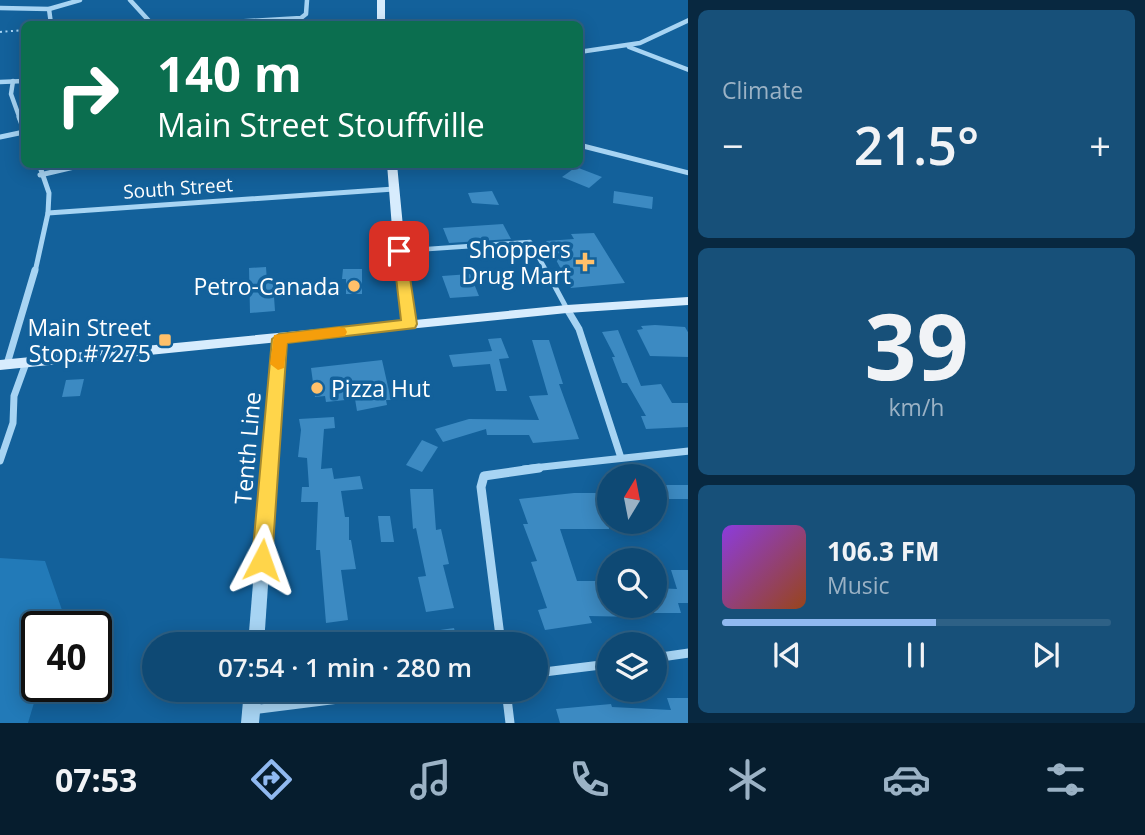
<!DOCTYPE html>
<html lang="en">
<head>
<meta charset="utf-8">
<style>
	body { margin:0; font-family:"Open Sans",sans-serif; background:#175079; color:#f1f3f6; height:100vh; display:flex; flex-direction:column; font-size:26px; white-space:nowrap }
	* { box-sizing:border-box; margin:0 }
	p { font-size:23px; color:#9bb2c5 }
	.icon { flex:none; width:38px; height:38px; fill:none; stroke:currentColor; stroke-width:2; stroke-linecap:round; stroke-linejoin:round }
	.map { position:relative; flex:1; overflow:hidden }
	.details { display:flex; flex-direction:column; gap:10px; padding:10px; background:#082840; width:457px }
	.details>* { flex:none }
	.top-card { position:absolute; left:21px; top:21px; width:562px; height:147px; border-radius:10px; box-shadow:0 4px 18px #0003,0 0 0 2px #2e6186; background:#0b6e4f; color:#fff; overflow:hidden }
	.needle { width:46px; rotate:10deg }
	.controls { position:absolute; left:597px; top:464px; display:grid; gap:14px }
	.controls a { display:grid; place-items:center; width:70px; height:70px; border-radius:50%; background:#0e4974; box-shadow:0 4px 18px #0003,0 0 0 2px #2e6186; font-size:35px }
	.speed { position:absolute; left:21px; top:611px; display:flex; gap:14px; font-size:35px; font-weight:700; text-align:center }
	.speed>* { display:grid; place-content:center; width:91px; height:91px; border-radius:50%; background:#0e4974; box-shadow:0 4px 18px #0003,0 0 0 2px #2e6186; line-height:1 }
	.speed .limit { border:4px solid #111; border-radius:10px; background:#fff; color:#111 }
	.pin { position:absolute; display:grid; place-items:center; width:60px; height:60px; color:#fff; margin:-30px; border-radius:14px; box-shadow:0 4px 10px #0006 }
	.me { position:absolute; width:77px; margin:-38px; rotate:4deg; stroke-linejoin:round; filter:drop-shadow(0 0 5px #0008) }
	.turn { display:flex; align-items:center; gap:24px; height:147px; padding:0 21px; font-size:32px }
	.turn .icon { width:91px; height:91px; stroke-width:2.5 }
	.turn b { display:block; font-size:49px; line-height:60px }
	.big { font-size:52px; font-weight:600; line-height:1.1 }
	.details .tile { flex:1; display:flex; flex-direction:column; justify-content:center; gap:10px; min-width:0; padding:0 24px; border-radius:10px; background:#175079 }
	.details .dial { align-items:center; gap:0 }
	.dial b { font-size:91px; line-height:1 }
	.song { display:flex; align-items:center; gap:21px }
	.cover { width:84px; height:84px; border-radius:10px; background:linear-gradient(135deg,hsl(270 70% 55%),hsl(20 70% 35%)) }
	.played { height:7px; border-radius:4px; background:linear-gradient(90deg,#90b9f0 55%,#2e6186 55%) }
	.keys { display:flex; justify-content:space-around; direction:ltr }
	.heat { display:flex; justify-content:space-between; align-items:center; font-size:38px; direction:ltr }
	.trip { position:absolute; left:142px; top:632px; width:406px; height:70px; border-radius:35px; background:#0e4974; box-shadow:0 4px 18px #0003,0 0 0 2px #2e6186; font-weight:600; line-height:70px; text-align:center }
	.tabs { display:flex; height:112px; justify-content:space-around; align-items:center; background:#061d2e; color:#9bb2c5 }
	.tabs .icon { width:49px; height:49px }
	.tabs .active { color:#90b9f0 }
	.tabs b { font-size:32px; color:#f1f3f6 }
	main { display:flex; flex:1; min-height:0 }
	.map>svg:first-child { display:block }
	.green { fill:#227ab8 }
	.building { fill:#3c8ac2 }
	.lines { fill:none; stroke-linecap:round; stroke-linejoin:round }
	.path { stroke:#a7d4f3; stroke-width:2; stroke-dasharray:2 3.5; stroke-linecap:butt }
	.service-far1 { stroke:#a7d4f3; stroke-width:4.5 }
	.service { stroke:#a7d4f3; stroke-width:5 }
	.minor-far3 { stroke:#a7d4f3; stroke-width:4.5 }
	.minor-far2 { stroke:#a7d4f3; stroke-width:5 }
	.minor-far1 { stroke:#a7d4f3; stroke-width:7 }
	.minor { stroke:#a7d4f3; stroke-width:9 }
	.tertiary { fill:#a7d4f3; fill-rule:evenodd }
	.secondary { fill:#d7ecfd; fill-rule:evenodd }
	.route { fill:#ffd54a; stroke:#a68a30; stroke-width:2 }
	.slow { fill:#f59e0b }
	.poi-dot { fill:#ffc06a; stroke:#13619b; stroke-width:2.5 }
	.labels { text-anchor:middle; dominant-baseline:central; stroke-width:7; stroke-linejoin:round; paint-order:stroke }
	.far-street-label { font-size:19px; fill:#fff; stroke:#13619b }
	.poi-label { font-size:23px; fill:#fff; stroke:#13619b; text-anchor:end }
	.street-label { font-size:23px; fill:#fff; stroke:#13619b }
</style>
</head>
<body>
<main>
<div class="map">
<svg width="689" height="723" viewBox="0 0 689 723">
	<rect width="100%" height="100%" fill="#13619b"/>
	<path class="green" d="M 0,558 L 45,561 L 62,610 L 57,626 L 37,626 L 37,686 L 39,686 L 28,723 L 0,723 Z"/>
	<g class="building">
		<path d="M 576,167 L 602,177 L 589,188 L 562,177 Z"/>
		<path d="M 492,191 L 499,205 L 472,203 L 468,193 Z"/>
		<path d="M 614,191 L 653,197 L 652,209 L 613,203 Z"/>
		<path d="M 503,224 L 511,239 L 449,243 L 443,228 Z"/>
		<path d="M 594,233 L 625,283 L 571,288 L 546,241 L 574,239 L 571,234 Z"/>
		<path d="M 266,267 L 267,282 L 273,282 L 275,311 L 250,313 L 249,268 Z"/>
		<path d="M 343,269 L 362,269 L 362,294 L 346,294 L 346,279 L 342,279 Z"/>
		<path d="M 470,274 L 479,296 L 450,298 L 442,276 Z"/>
		<path d="M 655,325 L 685,327 L 689,334 L 689,357 L 650,356 L 637,330 L 643,329 L 641,326 Z"/>
		<path d="M 618,330 L 641,386 L 661,384 L 672,403 L 689,403 L 689,427 L 646,429 L 641,416 L 646,416 L 627,383 L 622,383 L 612,357 L 615,357 L 602,332 Z"/>
		<path d="M 501,338 L 509,358 L 499,359 L 507,391 L 496,391 L 490,364 L 453,367 L 449,355 L 492,351 L 488,339 Z"/>
		<path d="M 532,340 L 549,340 L 563,384 L 559,384 L 579,439 L 533,443 L 529,435 L 487,435 L 486,429 L 443,442 L 435,429 L 469,419 L 539,420 L 529,396 L 548,395 Z"/>
		<path d="M 382,360 L 391,400 L 386,400 L 387,405 L 357,411 L 355,399 L 326,402 L 325,396 L 315,397 L 311,368 Z"/>
		<path d="M 84,379 L 80,396 L 62,397 L 66,380 Z"/>
		<path d="M 334,417 L 335,428 L 324,429 L 321,469 L 332,468 L 334,479 L 360,476 L 363,489 L 341,491 L 345,517 L 349,517 L 349,540 L 351,540 L 356,569 L 341,570 L 348,620 L 326,623 L 320,550 L 316,550 L 318,502 L 301,502 L 302,487 L 309,487 L 307,458 L 298,457 L 301,430 L 299,419 Z"/>
		<path d="M 422,440 L 438,447 L 422,472 L 406,465 Z"/>
		<rect x="654" y="485" width="35" height="14"/>
		<path d="M 410,489 L 433,489 L 436,530 L 441,529 L 449,564 L 443,565 L 454,608 L 426,612 L 418,577 L 426,576 L 416,528 L 413,529 Z"/>
		<path d="M 574,493 L 609,493 L 609,529 L 560,529 L 577,581 L 609,581 L 609,606 L 635,606 L 638,617 L 589,616 L 592,623 L 545,630 L 538,610 L 547,608 L 531,562 L 537,561 L 523,524 L 528,524 L 519,499 Z"/>
		<path d="M 378,516 L 390,516 L 394,542 L 381,542 Z"/>
		<path d="M 671,570 L 689,570 L 689,603 L 678,603 L 681,613 L 654,613 L 654,588 L 677,589 Z"/>
		<path d="M 454,628 L 458,644 L 414,644 L 412,634 Z"/>
		<path d="M 667,698 L 689,698 L 689,723 L 560,723 L 556,709 L 611,704 L 612,707 L 671,710 Z"/>
	</g>
	<g class="lines">
		<path class="path" d="M 0,32 L 24,30"/>
		<path class="service-far1" d="M 399,251 L 530,242 L 547,272"/>
		<path class="service" d="M 546,270 L 567,309"/>
		<g class="minor-far3">
			<path d="M 130,0 L 151,23 L 158,24"/>
			<path d="M 0,8 L 49,9 L 80,0"/>
			<path d="M 49,9 L 51,24"/>
			<path d="M 198,24 L 301,18 L 306,14 L 307,0"/>
			<path d="M 629,47 L 689,70"/>
			<path d="M 579,52 L 640,43 L 689,20"/>
			<path d="M 13,81 L 11,94 L 20,119"/>
			<path d="M 0,82 L 24,81"/>
		</g>
		<g class="minor-far2">
			<path d="M 19,117 L 24,130"/>
			<path d="M 0,137 L 24,132"/>
			<path d="M 579,145 L 689,173"/>
			<path d="M 40,175 L 87,164"/>
			<path d="M 48,213 L 394,189"/>
			<path d="M 35,272 L 48,213 L 49,193 L 39,164"/>
		</g>
		<g class="minor-far1">
			<path d="M 567,309 L 579,329 L 621,458"/>
			<path d="M 7,364 L 35,270"/>
			<path d="M 0,461 L 13,423 L 14,396 L 26,363"/>
			<path d="M 524,469 L 689,451"/>
		</g>
		<g class="minor">
			<path d="M 501,644 L 481,487 L 484,476 L 539,468"/>
			<path d="M 654,658 L 689,653"/>
			<path d="M 536,673 L 609,664"/>
			<path d="M 506,690 L 510,723"/>
			<path d="M 252,710 L 410,690"/>
		</g>
		<g class="tertiary">
			<path d="M 279,335 L 285,339 L 264,644 L 248,644 L 273,339 Z"/>
			<path d="M 244,690 L 262,690 L 259,723 L 241,723 Z"/>
		</g>
		<g class="secondary">
			<rect x="377" y="0" width="8" height="24"/>
			<path d="M 387,164 L 397,164 L 408,279 L 415,320 L 567,305 L 689,297 L 689,305 L 567,313 L 0,370 L 0,360 L 402,321 L 396,279 Z"/>
		</g>
	</g>
	<path class="route" d="M 399,247 L 406,251 L 417,324 L 415,328 L 287,343 L 272,560 L 269,567 L 262,569 L 255,567 L 252,560 L 272,339 L 279,334 L 401,320 L 393,251 Z"/>
	<path class="slow" d="M 339,327 L 345,328 L 347,332 L 345,336 L 287,343 L 284,368 L 278,370 L 270,364 L 274,335 Z"/>
	<g class="poi-dot">
		<path d="M581.5 251.5h7v7h7v7h-7v7h-7v-7h-7v-7h7z"/>
		<circle cx="354" cy="286" r="7"/>
		<rect x="158" y="333" width="14" height="14" rx="3.5"/>
		<circle cx="317" cy="388" r="7"/>
	</g>
	<g class="labels">
		<g class="far-street-label">
			<text transform="translate(178 188) rotate(-4)">South Street</text>
		</g>
		<g class="poi-label">
			<text x="571" y="249">Shoppers<tspan x="571" dy="26">Drug Mart</tspan></text>
			<text x="340" y="286">Petro-Canada</text>
			<text x="151" y="327">Main Street<tspan x="151" dy="26">Stop #7275</tspan></text>
			<text x="331" y="388" text-anchor="start">Pizza Hut</text>
		</g>
		<g class="street-label">
			<text transform="translate(247 448) rotate(-85)">Tenth Line</text>
		</g>
	</g>
</svg>
<div class="controls">
<a><svg class="needle" viewBox="-14 -14 28 28"><path d="M0-13l5 13h-10z" fill="#e53935"/><path d="M0 13l5-13h-10z" fill="#9bb2c5"/></svg></a>
<a><svg class="icon" aria-label="search" viewBox="0 0 24 24"><circle cx="10" cy="10" r="6"/><path d="M15 15l6 6"/></svg></a>
<a><svg class="icon" aria-label="layers" viewBox="0 0 24 24"><path d="M12 4l9 5-9 5-9-5zM3 14l9 5 9-5"/></svg></a>
</div>
<div class="speed"><div class="limit">40</div></div>
<div class="pin" style="left:399px;top:251px;background:#d93025"><svg class="icon" aria-label="arrive" viewBox="0 0 24 24"><path d="M6 21V4h12l-3 4 3 4H6"/></svg></div>
<svg class="me" style="left:262px;top:560px" viewBox="-20 -20 40 40"><path d="M0-17L14 15 0 8-14 15z" fill="#ffd54a" stroke="#fff" stroke-width="4"/></svg>
<div class="trip">07:54 · 1 min · 280 m</div>
<div class="top-card">
<div class="turn"><svg class="icon" aria-label="right" viewBox="0 0 24 24"><path d="M7 20v-9h11M14 6l5 5-5 5"/></svg><div><b>140 m</b>Main Street Stouffville</div></div>
</div>
</div>
<section class="details">
<div class="tile"><p>Climate</p>
<div class="heat"><a>−</a><b class="big">21.5°</b><a>+</a></div>
</div>
<div class="tile dial"><b>39</b><p>km/h</p></div>
<div class="tile">
<div class="song"><i class="cover"></i><div><b>106.3 FM</b><p>Music</p></div></div>
<div class="played"></div>
<div class="keys"><svg class="icon" aria-label="previous" viewBox="0 0 24 24"><path d="M18 5L8 12l10 7zM5 5v14"/></svg><svg class="icon" aria-label="pause" viewBox="0 0 24 24"><path d="M8 5v14M16 5v14"/></svg><svg class="icon" aria-label="next" viewBox="0 0 24 24"><path d="M6 5l10 7-10 7zM19 5v14"/></svg></div>
</div>
</section>
</main>
<nav class="tabs">
<b>07:53</b>
<svg class="icon active" aria-label="directions" viewBox="0 0 24 24"><path d="M12 3l9 9-9 9-9-9zM9 14v-3h6M13 9l2 2-2 2"/></svg>
<svg class="icon" aria-label="music" viewBox="0 0 24 24"><path d="M9 18V5l10-2v13"/><circle cx="6" cy="18" r="3"/><circle cx="16" cy="16" r="3"/></svg>
<svg class="icon" aria-label="phone" viewBox="0 0 24 24"><path d="M5 4h4l2 5-3 2q2 4 5 5l2-3 5 2v4C11 20 4 13 5 4z"/></svg>
<svg class="icon" aria-label="climate" viewBox="0 0 24 24"><path d="M12 3v18M4 7l16 10M4 17L20 7"/></svg>
<svg class="icon" aria-label="car" viewBox="0 0 24 24"><path d="M5 17H2v-5l4-1 3-4h7l3 4 3 1v5h-3M9 17h6M6 11h13"/><circle cx="7" cy="17" r="2"/><circle cx="17" cy="17" r="2"/></svg>
<svg class="icon" aria-label="filters" viewBox="0 0 24 24"><path d="M4 7h16M4 17h16"/><circle cx="9" cy="7" r="2"/><circle cx="15" cy="17" r="2"/></svg>
</nav>
</body>
</html>
